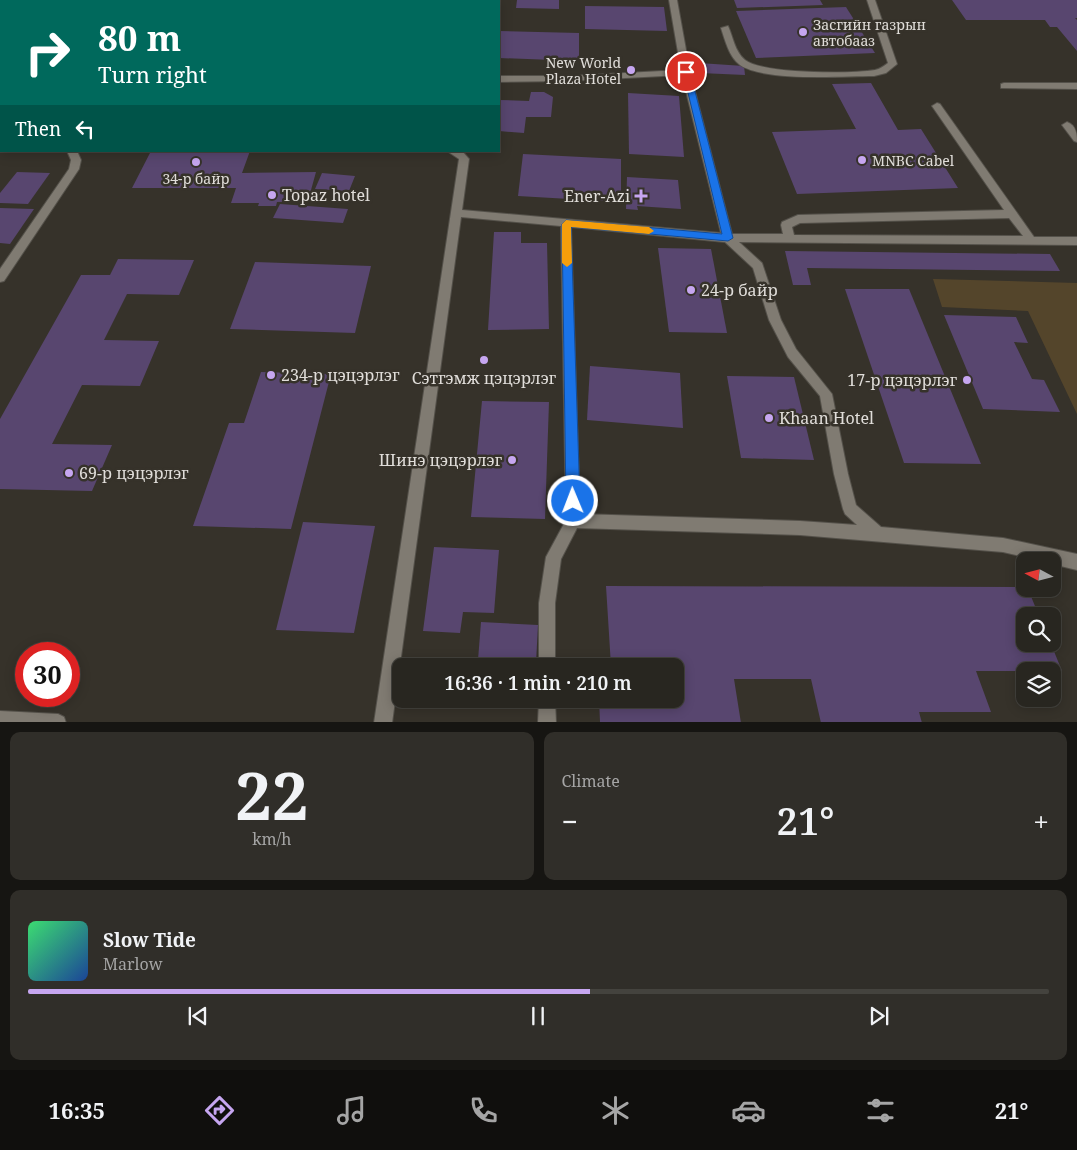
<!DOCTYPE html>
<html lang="en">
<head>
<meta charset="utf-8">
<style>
	body { margin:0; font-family:"Noto Serif",serif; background:#302e29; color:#f1f3f6; height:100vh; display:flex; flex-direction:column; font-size:19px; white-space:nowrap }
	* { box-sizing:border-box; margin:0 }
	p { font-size:16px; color:#a5a5a5 }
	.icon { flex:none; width:28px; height:28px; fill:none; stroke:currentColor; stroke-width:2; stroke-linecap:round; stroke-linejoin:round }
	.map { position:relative; height:722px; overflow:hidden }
	.panel { display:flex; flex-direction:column; gap:10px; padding:10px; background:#161512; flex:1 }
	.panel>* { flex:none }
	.hud { position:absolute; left:0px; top:0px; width:500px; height:152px; box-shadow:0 2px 12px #0003,0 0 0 1px #44433e; background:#00695c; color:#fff; overflow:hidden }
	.needle { width:32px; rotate:277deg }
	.fabs { position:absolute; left:1016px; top:552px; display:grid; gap:10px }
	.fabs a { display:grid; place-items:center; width:45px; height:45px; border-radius:10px; background:#282620; box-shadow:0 2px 12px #0003,0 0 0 1px #44433e; font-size:25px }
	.speed { position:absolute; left:15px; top:642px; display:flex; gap:10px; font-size:25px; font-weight:700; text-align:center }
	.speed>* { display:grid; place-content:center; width:65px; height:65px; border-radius:50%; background:#282620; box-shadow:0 2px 12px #0003,0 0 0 1px #44433e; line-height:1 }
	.speed .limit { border:8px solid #d22; background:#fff; color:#111 }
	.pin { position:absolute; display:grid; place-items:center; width:42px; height:42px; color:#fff; margin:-21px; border:2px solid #fff; border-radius:50%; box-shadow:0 1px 5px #0007 }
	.me { position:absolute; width:55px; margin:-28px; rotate:359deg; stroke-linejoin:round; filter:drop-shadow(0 0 4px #0008) }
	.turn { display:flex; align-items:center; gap:18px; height:105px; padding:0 15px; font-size:22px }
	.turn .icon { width:65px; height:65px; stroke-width:2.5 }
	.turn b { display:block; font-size:35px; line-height:42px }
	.then { display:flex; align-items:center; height:48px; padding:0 15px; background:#0003; gap:10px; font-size:19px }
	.big { font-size:38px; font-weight:600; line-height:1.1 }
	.panel .widget { flex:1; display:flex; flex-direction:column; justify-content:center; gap:8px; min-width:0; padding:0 18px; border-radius:10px; background:#302e29 }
	.panel .dial { align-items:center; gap:0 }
	.dial b { font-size:65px; line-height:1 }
	.song { display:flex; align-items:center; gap:15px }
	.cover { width:60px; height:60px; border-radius:8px; background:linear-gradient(135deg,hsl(140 70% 55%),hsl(220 70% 35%)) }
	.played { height:5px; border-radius:2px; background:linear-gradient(90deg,#c6a6f0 55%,#44433e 55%) }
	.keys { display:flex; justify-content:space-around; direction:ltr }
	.heat { display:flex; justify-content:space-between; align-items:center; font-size:28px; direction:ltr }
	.panel .tiles { flex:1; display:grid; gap:10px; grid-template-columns:1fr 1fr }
	.widget:last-child { grid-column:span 2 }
	.trip { position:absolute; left:392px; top:658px; width:292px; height:50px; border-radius:10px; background:#282620; box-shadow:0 2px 12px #0003,0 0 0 1px #44433e; font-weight:600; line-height:50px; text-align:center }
	.tabs { display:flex; height:80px; justify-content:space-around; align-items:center; background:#100f0d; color:#a5a5a5 }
	.tabs .icon { width:35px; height:35px }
	.tabs .on { color:#c6a6f0 }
	.tabs b { font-size:22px; color:#f1f3f6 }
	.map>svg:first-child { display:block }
	.green { fill:#54452b }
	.building { fill:#58466f }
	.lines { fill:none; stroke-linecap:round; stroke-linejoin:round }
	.minor-casing { stroke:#54514a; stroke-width:2 }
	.minor { fill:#807b72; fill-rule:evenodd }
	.route { fill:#1a73e8; stroke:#114b97 }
	.slow { fill:#f59e0b }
	.poi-dot { fill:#c6a6f0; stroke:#36322a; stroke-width:2 }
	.labels { text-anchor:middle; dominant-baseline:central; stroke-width:5; stroke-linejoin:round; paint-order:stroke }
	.far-poi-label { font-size:14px; fill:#e0ddd9; stroke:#36322a; text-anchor:start }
	.poi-label { font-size:16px; fill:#e0ddd9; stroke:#36322a; text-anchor:start }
</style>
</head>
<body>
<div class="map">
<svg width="1077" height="723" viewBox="0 0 1077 723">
	<rect width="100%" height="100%" fill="#36322a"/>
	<path class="green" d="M 933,279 L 1077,283 L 1077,414 L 1028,311 L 942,307 Z"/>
	<g class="building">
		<path d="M 517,0 L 559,0 L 559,9 L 516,8 Z"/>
		<path d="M 734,0 L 820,0 L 823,5 L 737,8 Z"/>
		<path d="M 952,0 L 1077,0 L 1077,18 L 1075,18 L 1077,20 L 1077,51 L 1057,27 L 1050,27 L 1045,20 L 966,20 Z"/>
		<path d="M 585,6 L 664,7 L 667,31 L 585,29 Z"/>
		<path d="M 846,7 L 875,53 L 756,58 L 736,11 Z"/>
		<path d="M 499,31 L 579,33 L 579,61 L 499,58 Z"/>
		<path d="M 699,63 L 744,66 L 745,75 L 700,73 Z"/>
		<path d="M 871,83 L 898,130 L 921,129 L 958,188 L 797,194 L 772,132 L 856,129 L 832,84 Z"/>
		<path d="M 531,92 L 544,92 L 553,97 L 551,117 L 526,117 L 524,133 L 499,131 L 499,100 L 529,101 Z"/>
		<path d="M 628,93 L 679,96 L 684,157 L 629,154 Z"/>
		<path d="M 151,151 L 250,151 L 242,173 L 316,172 L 308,201 L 277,202 L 276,206 L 258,206 L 259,203 L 231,203 L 236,188 L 132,188 Z"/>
		<path d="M 523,154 L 621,159 L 621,202 L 518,196 Z"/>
		<path d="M 17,172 L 50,173 L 28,204 L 0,203 L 0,193 Z"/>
		<path d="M 322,173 L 355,176 L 349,191 L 315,189 Z"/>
		<path d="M 627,177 L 678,180 L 681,209 L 637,206 L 638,210 L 626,209 Z"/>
		<path d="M 280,204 L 348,209 L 343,223 L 273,218 Z"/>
		<path d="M 0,208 L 34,209 L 10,244 L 0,243 Z"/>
		<path d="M 494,232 L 521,232 L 521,243 L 547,243 L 549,329 L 488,330 Z"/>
		<path d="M 658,248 L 711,249 L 727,333 L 669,332 Z"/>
		<path d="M 785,251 L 1050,254 L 1060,271 L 807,268 L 811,285 L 793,285 Z"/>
		<path d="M 118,259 L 194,260 L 179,295 L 127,294 L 104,340 L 159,341 L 140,386 L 82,385 L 52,444 L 112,445 L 92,491 L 0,489 L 0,419 L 81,275 L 110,275 Z"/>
		<path d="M 255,262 L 371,266 L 355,333 L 230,329 Z"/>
		<path d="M 845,289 L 909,289 L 981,464 L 904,463 Z"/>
		<path d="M 944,315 L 1016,317 L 1028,343 L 1014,342 L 1032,379 L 1044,380 L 1060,412 L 983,409 Z"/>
		<path d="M 590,366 L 680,373 L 683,428 L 587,420 Z"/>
		<path d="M 261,372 L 331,374 L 291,529 L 193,526 L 229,423 L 244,423 Z"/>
		<path d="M 727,376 L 794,377 L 814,460 L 741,458 Z"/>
		<path d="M 482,401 L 549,402 L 545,519 L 471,517 Z"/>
		<path d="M 303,522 L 375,526 L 354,633 L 276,630 Z"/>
		<path d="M 434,547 L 499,550 L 494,613 L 463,612 L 460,633 L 423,631 Z"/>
		<path d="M 606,586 L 1025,587 L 1025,589 L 1028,589 L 1039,616 L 1025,616 L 1025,644 L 1051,644 L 1062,671 L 976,671 L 991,712 L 919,712 L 922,723 L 821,723 L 811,679 L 734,679 L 741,723 L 600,722 L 599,699 L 676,699 L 676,666 L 611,666 Z"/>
		<path d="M 481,622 L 538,625 L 536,663 L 478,660 Z"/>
	</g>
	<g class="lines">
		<defs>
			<g id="minor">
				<path d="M 669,0 L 677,0 L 690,72 L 732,234 L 783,234 L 781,225 L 782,222 L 798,215 L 1004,210 L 932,106 L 937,103 L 940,104 L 1034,237 L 1077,237 L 1077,245 L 739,242 L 762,263 L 781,320 L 796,349 L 832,394 L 848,474 L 856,505 L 881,527 L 1003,538 L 1077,554 L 1077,570 L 1052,564 L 1052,561 L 1041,561 L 1003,552 L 800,535 L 577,528 L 561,559 L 555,603 L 555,666 L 539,666 L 539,603 L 546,557 L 566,520 L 561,226 L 461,217 L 392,723 L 374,723 L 459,159 L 447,151 L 462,151 L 469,159 L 462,210 L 721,233 L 682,75 L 569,81 L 499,82 L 499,76 L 569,76 L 681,70 ZM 1009,218 L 1023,236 L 794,235 L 792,227 L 800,223 ZM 571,227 L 725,242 L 753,268 L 769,320 L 788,357 L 820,396 L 834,474 L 843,509 L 845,514 L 857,525 L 800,521 L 580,514 Z"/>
				<path d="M 867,0 L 875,0 L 897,64 L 886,73 L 874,76 C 842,76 766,82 740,65 C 729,57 725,40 721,28 L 728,26 C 733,37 735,52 745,60 C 763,74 851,74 875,70 C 880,69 884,66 888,63 Z"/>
				<path d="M 1004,83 L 1077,83 L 1077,89 L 1001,88 L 1001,84 Z"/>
				<path d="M 1067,122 C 1076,125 1077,134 1077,142 L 1074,141 L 1062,125 Z"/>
				<path d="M 67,151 L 77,151 L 81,160 L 79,169 L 4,281 L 0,282 L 0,269 L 69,169 L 71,160 Z"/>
				<path d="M 539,699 L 555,699 L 556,723 L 538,723 Z"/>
				<path d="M 0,711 L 58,714 L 64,717 L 66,723 L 0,723 Z"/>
			</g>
		</defs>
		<use href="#minor" class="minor-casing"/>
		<use href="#minor" class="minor"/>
	</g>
	<path class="route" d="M 686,70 L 690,72 L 733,238 L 728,241 L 571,227 L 580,501 L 578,506 L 573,508 L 568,506 L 566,501 L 562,224 L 566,220 L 722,234 L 683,72 Z"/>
	<path class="slow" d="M 566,220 L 649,227 L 654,231 L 649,234 L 571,227 L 572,263 L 567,267 L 562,263 L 562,224 Z"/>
	<g class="poi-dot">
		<circle cx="803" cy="32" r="5"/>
		<circle cx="631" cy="70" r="5"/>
		<circle cx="862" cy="160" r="5"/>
		<circle cx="196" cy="162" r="5"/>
		<circle cx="272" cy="195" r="5"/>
		<path d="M638.5 188.5h5v5h5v5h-5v5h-5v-5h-5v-5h5z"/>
		<circle cx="691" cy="290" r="5"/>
		<circle cx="484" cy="360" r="5"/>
		<circle cx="271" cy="375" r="5"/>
		<circle cx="967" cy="380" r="5"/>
		<circle cx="769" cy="418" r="5"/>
		<circle cx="512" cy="460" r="5"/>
		<circle cx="69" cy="473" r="5"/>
	</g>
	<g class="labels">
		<g class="far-poi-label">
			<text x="813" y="24">Засгийн газрын<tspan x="813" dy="16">автобааз</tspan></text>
			<text x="621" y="62" text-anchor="end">New World<tspan x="621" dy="16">Plaza Hotel</tspan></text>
			<text x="872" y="160">MNBC Cabel</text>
			<text x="196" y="178" text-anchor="middle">34-р байр</text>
		</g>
		<g class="poi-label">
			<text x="282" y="195">Topaz hotel</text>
			<text x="630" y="196" text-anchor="end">Ener-Azi</text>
			<text x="701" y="290">24-р байр</text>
			<text x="281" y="375">234-р цэцэрлэг</text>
			<text x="484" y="378" text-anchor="middle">Сэтгэмж цэцэрлэг</text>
			<text x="957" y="380" text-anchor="end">17-р цэцэрлэг</text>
			<text x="779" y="418">Khaan Hotel</text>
			<text x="502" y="460" text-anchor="end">Шинэ цэцэрлэг</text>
			<text x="79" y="473">69-р цэцэрлэг</text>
		</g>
	</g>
</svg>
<div class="fabs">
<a><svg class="needle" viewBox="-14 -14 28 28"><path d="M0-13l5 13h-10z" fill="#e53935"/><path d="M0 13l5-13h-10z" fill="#a5a5a5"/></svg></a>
<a><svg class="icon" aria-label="search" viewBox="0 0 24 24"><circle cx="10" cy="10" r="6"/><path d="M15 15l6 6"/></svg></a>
<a><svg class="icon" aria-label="layers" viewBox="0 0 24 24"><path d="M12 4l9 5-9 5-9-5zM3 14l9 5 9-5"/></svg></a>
</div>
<div class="speed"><div class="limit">30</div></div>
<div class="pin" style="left:686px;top:72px;background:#d93025"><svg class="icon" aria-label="arrive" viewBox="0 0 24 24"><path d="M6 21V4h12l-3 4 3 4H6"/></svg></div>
<svg class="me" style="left:573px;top:501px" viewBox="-20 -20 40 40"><circle r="17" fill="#1a73e8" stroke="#fff" stroke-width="3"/><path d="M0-11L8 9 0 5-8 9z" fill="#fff"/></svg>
<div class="trip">16:36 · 1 min · 210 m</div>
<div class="hud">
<div class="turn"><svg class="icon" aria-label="right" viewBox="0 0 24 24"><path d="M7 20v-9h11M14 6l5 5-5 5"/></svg><div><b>80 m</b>Turn right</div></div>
<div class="then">Then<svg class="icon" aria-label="left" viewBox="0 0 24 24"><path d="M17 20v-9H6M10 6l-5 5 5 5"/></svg></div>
</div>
</div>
<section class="panel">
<div class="tiles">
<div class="widget dial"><b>22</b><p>km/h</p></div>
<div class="widget"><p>Climate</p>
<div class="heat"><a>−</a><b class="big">21°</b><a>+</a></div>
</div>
<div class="widget">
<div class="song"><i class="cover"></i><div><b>Slow Tide</b><p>Marlow</p></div></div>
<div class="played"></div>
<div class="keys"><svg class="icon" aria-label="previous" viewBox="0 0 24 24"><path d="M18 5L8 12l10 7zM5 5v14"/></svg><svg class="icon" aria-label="pause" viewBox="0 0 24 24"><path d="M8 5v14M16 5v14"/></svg><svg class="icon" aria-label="next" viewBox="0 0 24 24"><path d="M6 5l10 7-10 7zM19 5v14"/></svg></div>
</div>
</div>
</section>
<nav class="tabs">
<b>16:35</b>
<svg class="icon on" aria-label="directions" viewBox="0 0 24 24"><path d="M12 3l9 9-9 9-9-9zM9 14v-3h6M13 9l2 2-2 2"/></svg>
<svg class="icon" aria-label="music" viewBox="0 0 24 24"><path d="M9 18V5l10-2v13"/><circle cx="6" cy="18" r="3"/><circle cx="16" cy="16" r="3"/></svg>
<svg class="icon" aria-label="phone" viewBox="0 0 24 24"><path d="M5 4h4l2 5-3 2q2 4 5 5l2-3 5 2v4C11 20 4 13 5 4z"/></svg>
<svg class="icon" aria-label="climate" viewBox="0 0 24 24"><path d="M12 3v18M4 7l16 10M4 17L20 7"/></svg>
<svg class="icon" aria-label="car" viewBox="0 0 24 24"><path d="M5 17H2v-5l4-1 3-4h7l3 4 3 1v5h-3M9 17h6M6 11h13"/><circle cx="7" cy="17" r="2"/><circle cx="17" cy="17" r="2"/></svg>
<svg class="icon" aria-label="filters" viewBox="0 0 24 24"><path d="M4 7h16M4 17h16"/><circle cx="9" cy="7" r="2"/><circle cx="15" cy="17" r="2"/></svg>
<b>21°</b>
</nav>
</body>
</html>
